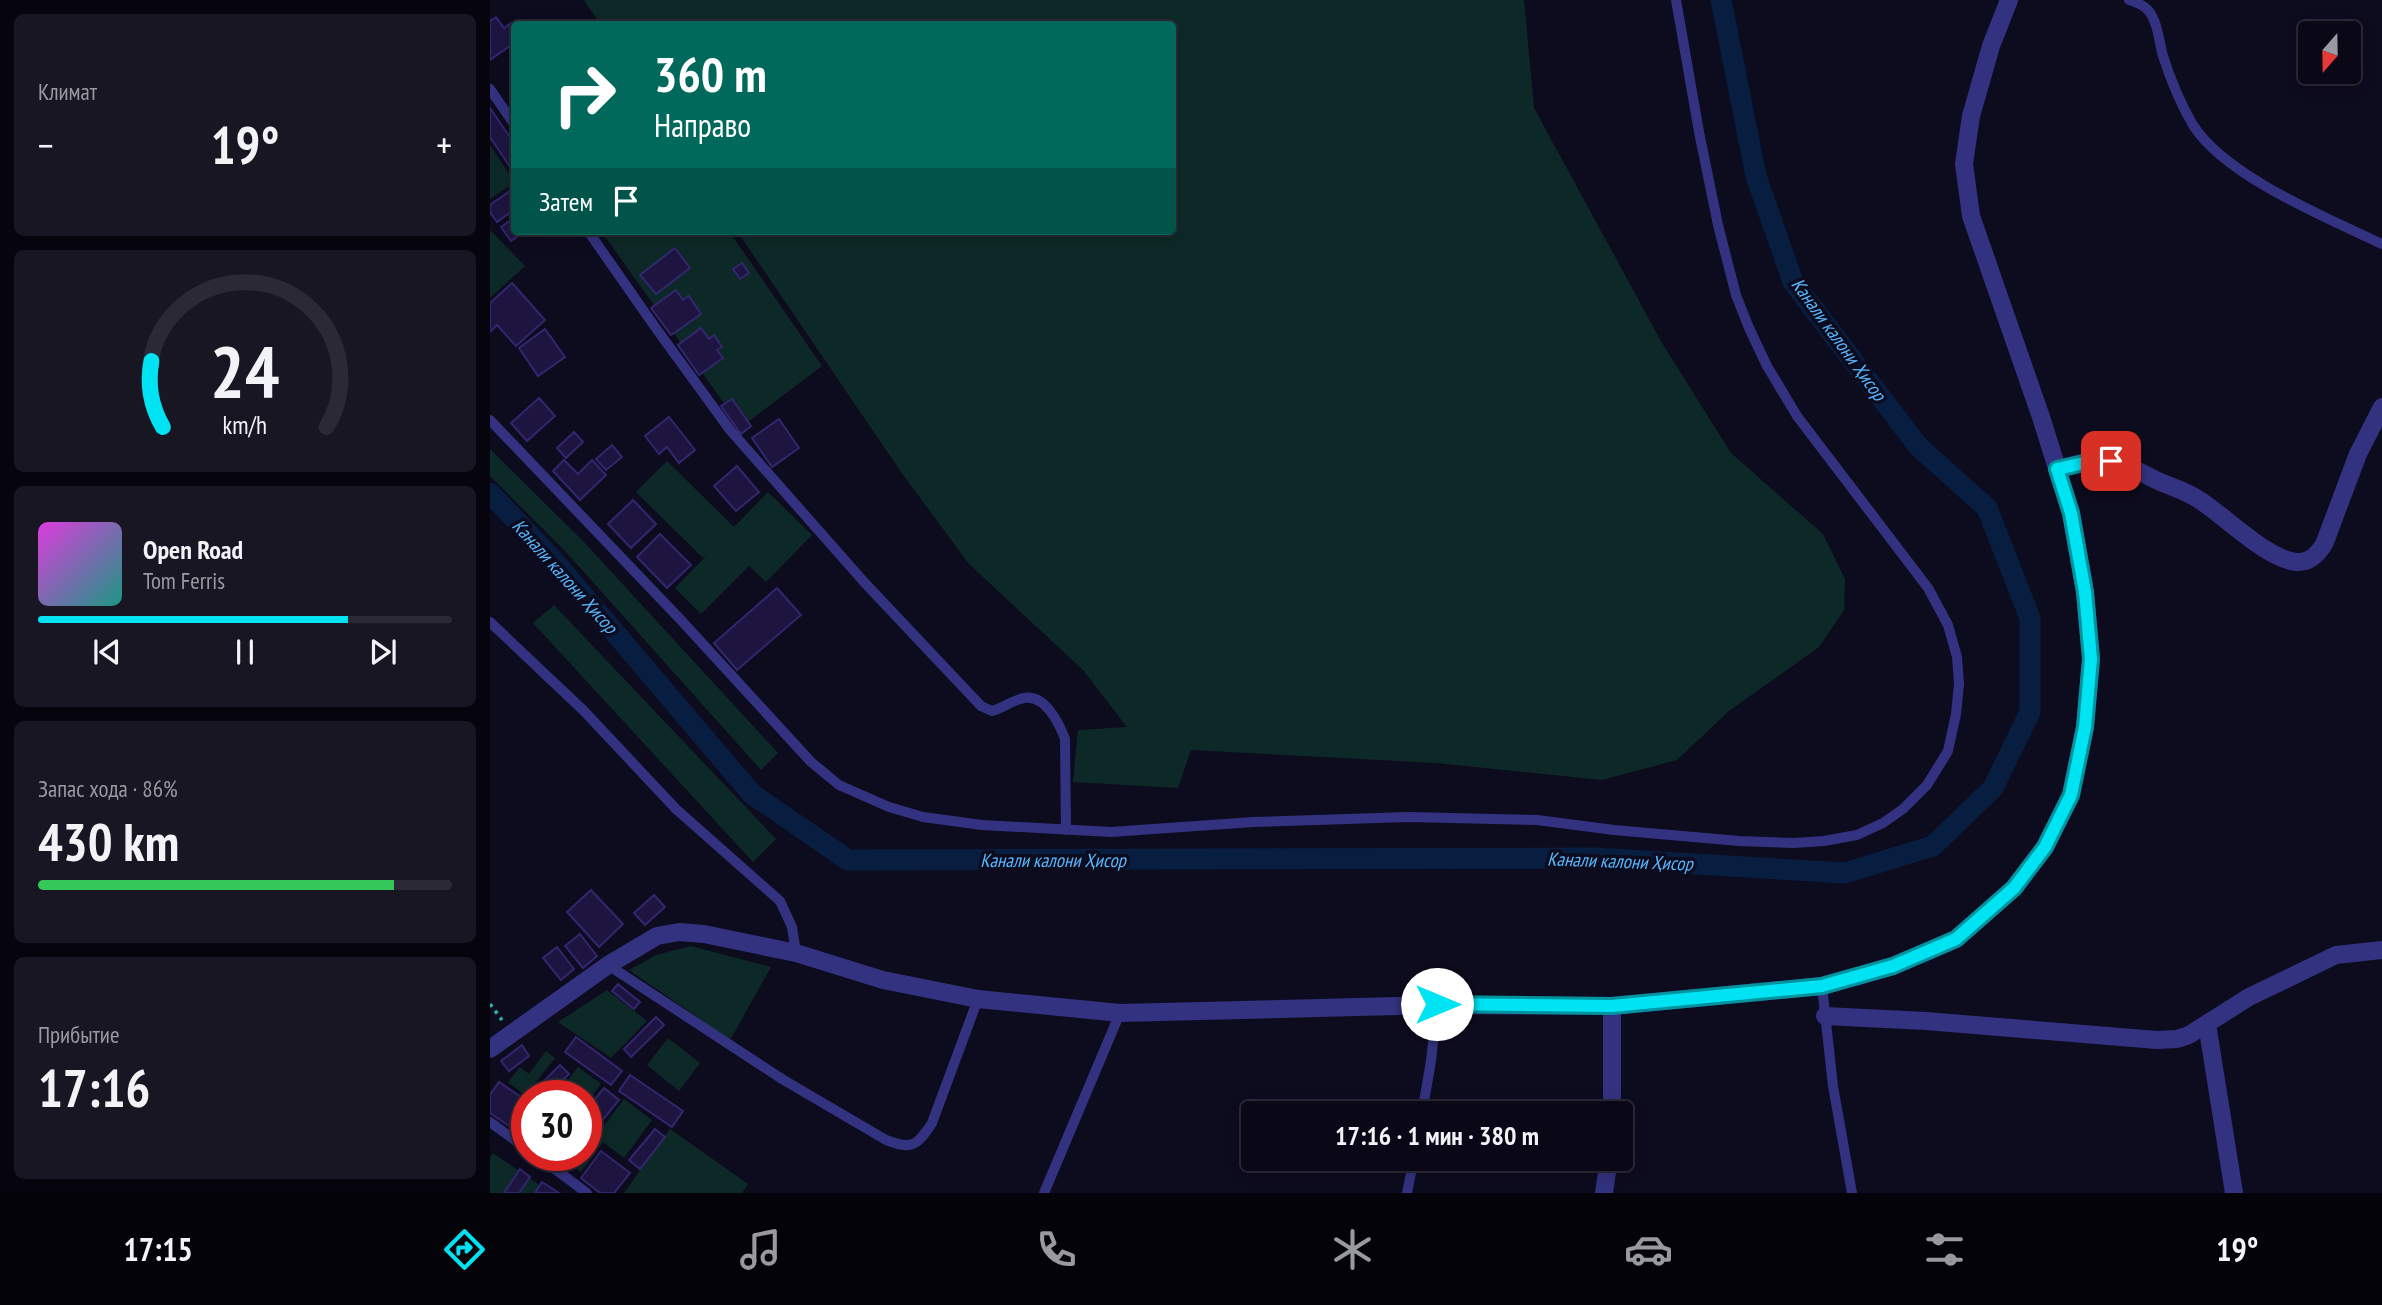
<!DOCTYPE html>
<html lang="ru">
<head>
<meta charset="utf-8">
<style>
	body { margin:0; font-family:"PT Sans Narrow",sans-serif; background:#181623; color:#f1f3f6; height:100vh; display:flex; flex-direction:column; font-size:26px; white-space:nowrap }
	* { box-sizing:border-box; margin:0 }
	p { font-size:23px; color:#999aa1 }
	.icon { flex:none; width:38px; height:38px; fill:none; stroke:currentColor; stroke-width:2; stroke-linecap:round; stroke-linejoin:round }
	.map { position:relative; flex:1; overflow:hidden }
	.sheet { display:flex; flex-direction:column; gap:14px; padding:14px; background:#06040c; width:490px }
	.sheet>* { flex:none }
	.guide { position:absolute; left:21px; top:21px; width:665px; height:214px; border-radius:7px; box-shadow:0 4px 18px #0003,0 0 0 2px #2a2935; background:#00695c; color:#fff; overflow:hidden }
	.needle { width:46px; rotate:200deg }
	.fabs { position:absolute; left:1808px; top:21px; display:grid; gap:14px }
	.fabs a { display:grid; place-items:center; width:63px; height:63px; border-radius:7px; background:#0a0816; box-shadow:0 4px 18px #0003,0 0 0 2px #2a2935; font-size:35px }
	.speed { position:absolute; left:21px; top:1080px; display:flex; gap:14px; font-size:35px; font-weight:700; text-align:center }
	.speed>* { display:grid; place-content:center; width:91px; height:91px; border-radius:50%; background:#0a0816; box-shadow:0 4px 18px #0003,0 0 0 2px #2a2935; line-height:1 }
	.speed .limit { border:10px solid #d22; background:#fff; color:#111 }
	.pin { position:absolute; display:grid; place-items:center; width:60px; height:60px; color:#fff; margin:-30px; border-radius:14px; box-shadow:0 4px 10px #0006 }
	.me { position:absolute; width:77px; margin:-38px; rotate:90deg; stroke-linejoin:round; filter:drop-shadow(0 0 5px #0008) }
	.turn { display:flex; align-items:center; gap:24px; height:147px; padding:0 28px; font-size:32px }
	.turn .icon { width:91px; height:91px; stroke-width:2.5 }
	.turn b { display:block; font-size:49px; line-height:60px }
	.then { display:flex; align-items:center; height:66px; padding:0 28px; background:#0003; gap:14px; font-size:26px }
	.big { font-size:52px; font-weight:800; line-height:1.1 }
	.sheet .card { flex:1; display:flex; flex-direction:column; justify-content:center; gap:10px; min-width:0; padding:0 24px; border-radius:10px; background:#181623 }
	.sheet .dial { align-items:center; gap:0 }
	.dial svg { height:182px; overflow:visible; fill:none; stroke:#2a2935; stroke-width:7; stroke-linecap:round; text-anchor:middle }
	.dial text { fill:#f1f3f6; stroke:none }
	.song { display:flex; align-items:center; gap:21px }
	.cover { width:84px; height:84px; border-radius:10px; background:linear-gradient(135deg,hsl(300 70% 55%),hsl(170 70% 35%)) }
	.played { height:7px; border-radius:4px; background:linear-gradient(90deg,#00e3f3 75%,#2a2935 75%) }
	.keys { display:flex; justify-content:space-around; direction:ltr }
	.heat { display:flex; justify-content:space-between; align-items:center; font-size:38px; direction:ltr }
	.charge { height:10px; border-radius:5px; background:linear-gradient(90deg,#34c759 86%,#2a2935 0) }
	.trip { position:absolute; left:751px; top:1101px; width:392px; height:70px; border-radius:7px; background:#0a0816; box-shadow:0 4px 18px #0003,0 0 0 2px #2a2935; font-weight:800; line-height:70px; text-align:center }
	.dock { display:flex; height:112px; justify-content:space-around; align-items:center; background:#040309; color:#999aa1 }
	.dock .icon { width:49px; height:49px }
	.dock .on { color:#00e3f3 }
	.dock b { font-size:32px; color:#f1f3f6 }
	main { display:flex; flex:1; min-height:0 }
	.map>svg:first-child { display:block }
	.green { fill:#0d2927 }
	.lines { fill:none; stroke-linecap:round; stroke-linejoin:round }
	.canal { stroke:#081e40; stroke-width:21 }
	.building { fill:#1d1540; stroke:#32266e; stroke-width:2 }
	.path { stroke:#25b6a8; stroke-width:3.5; stroke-dasharray:3.5 5; stroke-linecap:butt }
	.lane { stroke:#333280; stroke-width:10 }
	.street { stroke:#333280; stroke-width:18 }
	.route-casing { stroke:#00949e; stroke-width:18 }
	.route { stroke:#00e3f3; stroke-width:12 }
	.labels { text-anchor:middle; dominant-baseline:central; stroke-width:7; stroke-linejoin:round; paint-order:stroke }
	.water-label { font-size:19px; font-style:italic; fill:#56b7ff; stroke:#0d0b1e }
</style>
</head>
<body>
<main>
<section class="sheet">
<div class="card"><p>Климат</p>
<div class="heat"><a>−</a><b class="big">19°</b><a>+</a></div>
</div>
<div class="card dial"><svg viewBox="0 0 100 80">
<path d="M14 69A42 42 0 1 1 86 69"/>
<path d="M14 69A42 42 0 0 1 9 40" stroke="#00e3f3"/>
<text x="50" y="56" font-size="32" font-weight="700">24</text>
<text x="50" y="72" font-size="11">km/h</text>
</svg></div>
<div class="card">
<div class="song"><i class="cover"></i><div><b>Open Road</b><p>Tom Ferris</p></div></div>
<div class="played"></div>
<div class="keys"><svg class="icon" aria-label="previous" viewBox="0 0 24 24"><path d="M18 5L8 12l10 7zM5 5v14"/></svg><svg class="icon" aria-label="pause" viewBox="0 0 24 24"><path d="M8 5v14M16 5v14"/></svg><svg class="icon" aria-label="next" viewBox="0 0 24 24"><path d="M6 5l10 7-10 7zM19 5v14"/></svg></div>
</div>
<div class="card"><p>Запас хода · 86%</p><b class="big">430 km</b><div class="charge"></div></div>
<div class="card"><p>Прибытие</p><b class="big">17:16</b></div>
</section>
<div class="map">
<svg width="1892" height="1193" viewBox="0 0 1892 1193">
	<rect width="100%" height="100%" fill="#0d0b1e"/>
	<g class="green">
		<path d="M 94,0 L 1034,0 L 1044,108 L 1172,343 L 1241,453 L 1333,534 L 1355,579 L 1354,610 L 1329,647 L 1239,711 L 1187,760 L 1112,780 L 946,763 L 701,750 L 688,788 L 583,782 L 588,730 L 637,727 L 593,670 L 479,564 L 411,472 L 247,231 L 682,231 L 682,24 L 110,24 Z"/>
		<path d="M 0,145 L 24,181 L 24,183 L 0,199 Z"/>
		<path d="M 0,230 L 35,266 L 0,298 Z"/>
		<path d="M 111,231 L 239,231 L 332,366 L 251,427 Z"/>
		<path d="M 0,449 L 93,541 L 288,753 L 271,770 L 76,552 L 0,476 Z"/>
		<path d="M 177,461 L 244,527 L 278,492 L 322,535 L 276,582 L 259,566 L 211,614 L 185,588 L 218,554 L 213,558 L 146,492 Z"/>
		<path d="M 64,605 L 286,839 L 263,862 L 43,623 Z"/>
		<path d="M 201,946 L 281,967 L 240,1040 L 139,970 L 166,955 Z"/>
		<path d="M 117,990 L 157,1021 L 121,1058 L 68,1022 Z"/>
		<path d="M 178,1038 L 210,1063 L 189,1091 L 157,1065 Z"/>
		<path d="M 56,1051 L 65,1058 L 43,1086 L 54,1095 L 45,1093 L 37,1097 L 18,1082 L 30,1067 L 39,1074 Z"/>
		<path d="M 88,1067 L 111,1084 L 96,1104 L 96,1096 L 66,1095 Z"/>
		<path d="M 134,1099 L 162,1120 L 134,1158 L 113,1142 L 91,1172 L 76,1161 L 81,1155 L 96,1155 L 96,1140 L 101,1143 Z"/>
		<path d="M 180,1129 L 258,1184 L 252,1193 L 134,1193 Z"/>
		<path d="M 3,1153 L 61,1193 L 0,1193 L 0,1157 Z"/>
	</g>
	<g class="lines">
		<path class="canal" d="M 0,493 L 64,561 L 262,794 L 358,860 L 1105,858 L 1355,873 L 1443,846 L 1503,788 L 1540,712 L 1540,618 L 1497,508 L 1428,446 L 1303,282 L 1266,176 L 1231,0"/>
	</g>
	<g class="building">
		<path d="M 6,17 L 14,28 L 21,23 L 24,28 L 24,43 L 0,60 L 0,21 Z"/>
		<path d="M 0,108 L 24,143 L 24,173 L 0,137 Z"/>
		<path d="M 24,188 L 24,210 L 7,222 L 0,212 L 0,205 Z"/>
		<path d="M 24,218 L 24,231 L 36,231 L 21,241 L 11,227 Z"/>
		<path d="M 185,248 L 200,268 L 166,294 L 150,275 Z"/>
		<path d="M 252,263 L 259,273 L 250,279 L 243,269 Z"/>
		<path d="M 22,283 L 55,320 L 26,346 L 7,325 L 0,332 L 0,303 Z"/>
		<path d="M 186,290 L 193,300 L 199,296 L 211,314 L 181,335 L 161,308 Z"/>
		<path d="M 211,328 L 219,339 L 224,335 L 232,347 L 227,350 L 233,358 L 209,375 L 188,345 Z"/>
		<path d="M 55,329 L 75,357 L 48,376 L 29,348 Z"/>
		<path d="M 49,398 L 65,416 L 37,441 L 21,423 Z"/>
		<path d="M 242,399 L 261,426 L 251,434 L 231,406 Z"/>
		<path d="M 179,417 L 205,450 L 189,463 L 177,447 L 169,454 L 155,436 Z"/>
		<path d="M 289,419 L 309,448 L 282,467 L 262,438 Z"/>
		<path d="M 84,432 L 93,442 L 76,458 L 67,448 Z"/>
		<path d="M 122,445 L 132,457 L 116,470 L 106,459 Z"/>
		<path d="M 74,460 L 88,474 L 102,460 L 116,475 L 90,500 L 63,471 Z"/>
		<path d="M 247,466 L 269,492 L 246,511 L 224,486 Z"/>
		<path d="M 143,500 L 166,524 L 141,548 L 118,524 Z"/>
		<path d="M 170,534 L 201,565 L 177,588 L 147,557 Z"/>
		<path d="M 287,588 L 311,615 L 247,670 L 224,643 Z"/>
		<path d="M 101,890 L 133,924 L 109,947 L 77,912 Z"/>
		<path d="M 164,895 L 175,907 L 155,925 L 144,913 Z"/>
		<path d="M 90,934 L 107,956 L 93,968 L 75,946 Z"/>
		<path d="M 67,947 L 84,969 L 71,980 L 53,958 Z"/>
		<path d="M 128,984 L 150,1002 L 144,1009 L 122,991 Z"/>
		<path d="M 166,1017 L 174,1025 L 141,1057 L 134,1049 Z"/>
		<path d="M 86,1037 L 132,1071 L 121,1085 L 75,1052 Z"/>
		<path d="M 32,1045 L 39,1056 L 19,1071 L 11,1061 Z"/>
		<path d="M 70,1065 L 79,1074 L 56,1096 L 48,1087 Z"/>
		<path d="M 140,1075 L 193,1111 L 182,1127 L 129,1091 Z"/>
		<path d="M 9,1082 L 37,1101 L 37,1108 L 22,1128 L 0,1113 L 0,1095 Z"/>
		<path d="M 114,1088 L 129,1100 L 99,1137 L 96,1134 L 96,1110 Z"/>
		<path d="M 165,1129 L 175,1137 L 150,1169 L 139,1160 Z"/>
		<path d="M 111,1151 L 140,1173 L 124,1193 L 110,1193 L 91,1178 Z"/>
		<path d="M 30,1169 L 40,1177 L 29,1193 L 14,1193 Z"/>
		<path d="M 52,1182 L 69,1193 L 45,1193 Z"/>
	</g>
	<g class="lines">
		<path class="path" d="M 0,1004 L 12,1020"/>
		<g class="lane">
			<path d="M 1639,0 C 1646,2 1653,5 1658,10 C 1668,22 1669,42 1673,56 C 1681,81 1690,103 1703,125 C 1735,176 1837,218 1892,244"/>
			<path d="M 0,89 L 24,124"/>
			<path d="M 98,231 L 165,327 L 240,430 L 374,582 L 491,706 L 502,711 C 513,708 523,700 534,698 C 555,694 569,723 575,739 L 576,830"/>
			<path d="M 0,420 L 190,619 L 321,762 L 349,785 L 399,807 L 433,817 L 492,825 L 621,832 L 763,822 L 918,817 L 1047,820 L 1124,830 L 1249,841 L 1303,843 L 1334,841 L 1367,835 L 1393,823 L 1413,809 L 1437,785 L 1458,751 L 1466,714 L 1469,684 L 1467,657 L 1458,625 L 1438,588 L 1307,416 L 1277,366 L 1259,328 L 1246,295 L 1228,225 L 1209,132 L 1186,0"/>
			<path d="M 0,622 L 94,711 L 186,809 L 290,901 L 302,927 L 306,953"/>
			<path d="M 118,965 L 292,1079 L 396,1140 C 422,1150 427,1146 442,1123 L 488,999"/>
			<path d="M 1332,986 L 1343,1086 L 1362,1193"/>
			<path d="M 932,1113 L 941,1061 L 947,1005"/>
			<path d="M 0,1122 L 37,1149"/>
			<path d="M 46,1155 L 97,1193"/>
			<path d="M 554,1193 L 630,1013"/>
			<path d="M 917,1193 L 924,1158"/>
		</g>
		<g class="street">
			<path d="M 1567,469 C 1584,466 1603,458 1620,461 C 1635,463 1650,472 1664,479 C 1678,486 1694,490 1708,499 C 1734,515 1775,558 1806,562 C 1821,563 1829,553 1835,542 L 1868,454 L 1892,407"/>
			<path d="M 1335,1016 L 1436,1021 L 1667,1040 L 1687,1039 L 1699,1035 L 1759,997 L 1846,955 L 1892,950"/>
			<path d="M 1717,1024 L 1744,1193"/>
			<path d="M 0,1049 L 118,965 L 167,936 L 189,932 L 214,934 L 306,953 L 393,980 L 488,999 L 630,1013 L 947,1005 L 1122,1006 L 1332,986 L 1403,966 L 1466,939 L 1524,888 L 1555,847 L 1581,795 L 1595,727 L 1601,659 L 1595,592 L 1581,513 L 1551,417 L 1481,216 L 1474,164 L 1481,116 L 1501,46 L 1519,0"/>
			<path d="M 1122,1113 L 1122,1006"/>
			<path d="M 1114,1193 L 1119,1158"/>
		</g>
	</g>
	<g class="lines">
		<defs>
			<path id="route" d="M 947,1004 L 1122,1006 L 1332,986 L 1403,966 L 1466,939 L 1524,888 L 1555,847 L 1581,795 L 1595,727 L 1601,659 L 1595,592 L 1581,513 L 1567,469 L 1608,460 L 1621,461"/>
		</defs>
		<use href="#route" class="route-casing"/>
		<use href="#route" class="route"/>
	</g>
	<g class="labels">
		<g class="water-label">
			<text transform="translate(1349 339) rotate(54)">Канали калони Ҳисор</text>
			<text transform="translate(75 576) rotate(48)">Канали калони Ҳисор</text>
			<text x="563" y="860">Канали калони Ҳисор</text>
			<text transform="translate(1130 861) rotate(2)">Канали калони Ҳисор</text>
		</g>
	</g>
</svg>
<div class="fabs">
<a><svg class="needle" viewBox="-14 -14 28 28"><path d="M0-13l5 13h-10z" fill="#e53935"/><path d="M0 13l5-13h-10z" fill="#999aa1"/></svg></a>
</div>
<div class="speed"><div class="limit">30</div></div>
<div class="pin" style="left:1621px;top:461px;background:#d93025"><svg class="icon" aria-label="arrive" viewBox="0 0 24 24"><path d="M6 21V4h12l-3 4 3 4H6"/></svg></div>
<svg class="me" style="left:947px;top:1004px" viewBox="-20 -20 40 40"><circle r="19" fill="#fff"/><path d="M0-13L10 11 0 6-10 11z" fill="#00e3f3"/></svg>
<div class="trip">17:16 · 1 мин · 380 m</div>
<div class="guide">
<div class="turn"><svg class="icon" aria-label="right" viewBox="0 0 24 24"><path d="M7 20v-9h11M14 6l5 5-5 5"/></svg><div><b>360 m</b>Направо</div></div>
<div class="then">Затем<svg class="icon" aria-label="arrive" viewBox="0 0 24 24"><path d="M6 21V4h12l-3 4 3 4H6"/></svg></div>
</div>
</div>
</main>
<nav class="dock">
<b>17:15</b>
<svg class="icon on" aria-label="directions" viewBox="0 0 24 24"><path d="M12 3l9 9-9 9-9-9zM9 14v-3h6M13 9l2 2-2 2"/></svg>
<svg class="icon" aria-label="music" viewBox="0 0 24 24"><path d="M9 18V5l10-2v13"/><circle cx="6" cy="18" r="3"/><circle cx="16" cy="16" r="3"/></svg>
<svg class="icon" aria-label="phone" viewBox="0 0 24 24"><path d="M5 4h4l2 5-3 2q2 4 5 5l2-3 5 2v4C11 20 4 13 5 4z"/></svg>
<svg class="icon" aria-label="climate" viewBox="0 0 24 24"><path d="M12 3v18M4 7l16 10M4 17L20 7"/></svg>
<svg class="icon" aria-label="car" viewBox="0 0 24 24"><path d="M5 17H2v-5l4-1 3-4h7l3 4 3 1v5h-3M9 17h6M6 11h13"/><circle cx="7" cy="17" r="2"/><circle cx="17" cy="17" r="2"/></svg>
<svg class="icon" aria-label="filters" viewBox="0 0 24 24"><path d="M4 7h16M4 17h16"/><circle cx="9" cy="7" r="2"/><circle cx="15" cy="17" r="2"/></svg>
<b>19°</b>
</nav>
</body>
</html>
